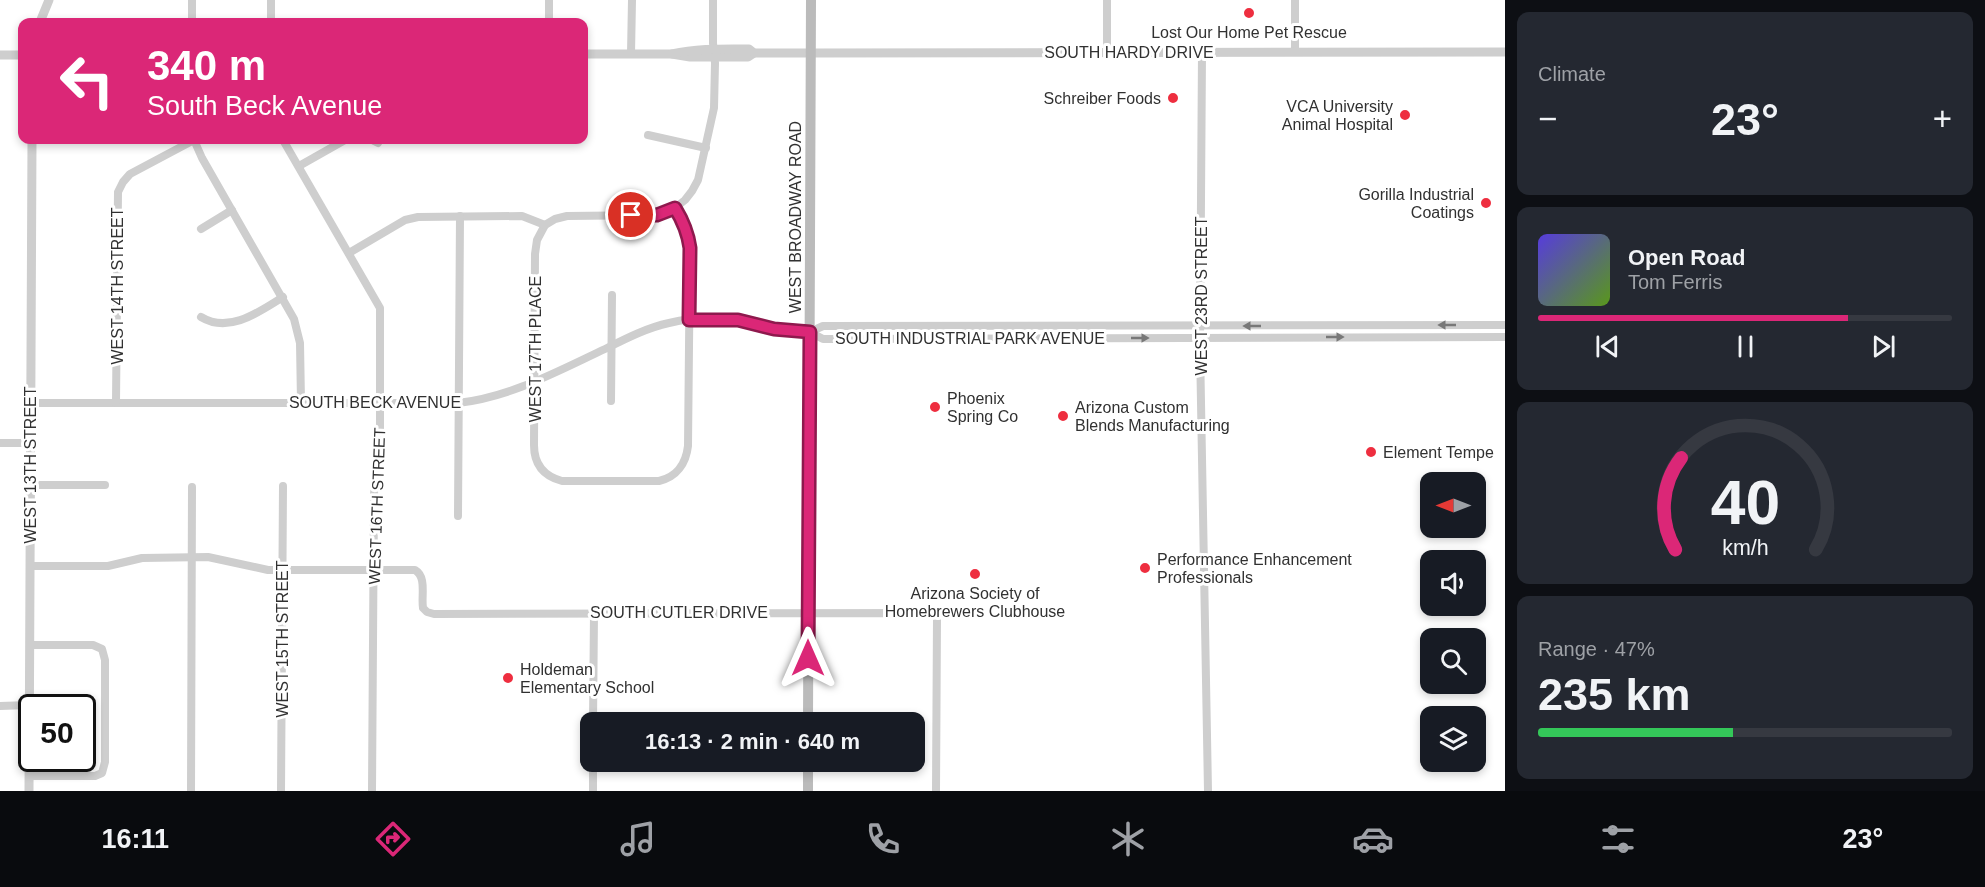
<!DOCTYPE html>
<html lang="en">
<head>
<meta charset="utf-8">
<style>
	body { margin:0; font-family:Arial,sans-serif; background:#242831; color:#f1f3f6; height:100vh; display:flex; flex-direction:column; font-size:22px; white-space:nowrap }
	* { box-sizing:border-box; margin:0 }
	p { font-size:20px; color:#9ea1a6 }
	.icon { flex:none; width:33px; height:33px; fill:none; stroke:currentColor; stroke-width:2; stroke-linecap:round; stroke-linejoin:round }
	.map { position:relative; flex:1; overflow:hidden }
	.details { display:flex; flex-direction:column; gap:12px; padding:12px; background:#0d0f14; width:480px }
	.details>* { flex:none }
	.guide { position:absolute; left:18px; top:18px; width:570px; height:126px; border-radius:12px; box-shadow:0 3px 9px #0003; background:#db2777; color:#fff; overflow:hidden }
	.needle { width:39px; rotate:270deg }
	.controls { position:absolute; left:1420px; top:472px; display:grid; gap:12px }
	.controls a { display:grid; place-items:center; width:66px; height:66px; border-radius:12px; background:#171b24; box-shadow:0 3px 9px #0003; font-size:30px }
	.speed { position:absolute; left:18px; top:694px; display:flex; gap:12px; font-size:30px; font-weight:700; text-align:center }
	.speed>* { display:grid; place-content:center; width:78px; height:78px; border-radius:50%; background:#171b24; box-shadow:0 3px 9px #0003; line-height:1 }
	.speed .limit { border:3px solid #111; border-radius:9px; background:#fff; color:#111 }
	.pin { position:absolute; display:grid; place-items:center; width:51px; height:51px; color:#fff; margin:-26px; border:3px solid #fff; border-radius:50%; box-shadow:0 2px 6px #0007 }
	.me { position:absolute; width:66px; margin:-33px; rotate:0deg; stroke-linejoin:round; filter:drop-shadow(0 0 4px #0008) }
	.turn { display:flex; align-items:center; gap:21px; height:126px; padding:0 30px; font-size:27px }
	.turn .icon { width:78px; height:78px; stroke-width:2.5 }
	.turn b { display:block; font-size:42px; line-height:51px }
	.big { font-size:45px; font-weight:700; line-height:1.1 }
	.details .tile { flex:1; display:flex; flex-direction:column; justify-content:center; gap:9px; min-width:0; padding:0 21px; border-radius:12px; background:#242831 }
	.details .dial { align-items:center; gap:0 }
	.dial svg { height:156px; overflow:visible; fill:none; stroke:#363941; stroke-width:7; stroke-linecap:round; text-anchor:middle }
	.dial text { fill:#f1f3f6; stroke:none }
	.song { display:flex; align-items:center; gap:18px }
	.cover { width:72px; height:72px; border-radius:9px; background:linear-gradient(135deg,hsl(250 70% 55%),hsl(90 70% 35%)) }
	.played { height:6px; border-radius:3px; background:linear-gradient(90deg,#db2777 75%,#363941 75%) }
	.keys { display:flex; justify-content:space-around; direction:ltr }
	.heat { display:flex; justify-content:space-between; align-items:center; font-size:33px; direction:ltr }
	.charge { height:9px; border-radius:4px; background:linear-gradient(90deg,#34c759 47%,#363941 0) }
	.trip { position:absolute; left:580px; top:712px; width:345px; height:60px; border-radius:12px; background:#171b24; box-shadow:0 3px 9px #0003; font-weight:700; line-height:60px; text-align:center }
	.tabs { display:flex; height:96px; justify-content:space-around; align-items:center; background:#090b0e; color:#9ea1a6 }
	.tabs .icon { width:42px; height:42px }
	.tabs .active { color:#db2777 }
	.tabs b { font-size:27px; color:#f1f3f6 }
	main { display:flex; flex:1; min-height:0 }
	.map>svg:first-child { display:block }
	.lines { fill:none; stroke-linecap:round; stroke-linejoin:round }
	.minor { stroke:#cecece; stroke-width:8 }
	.tertiary { stroke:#cecece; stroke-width:9 }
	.secondary { stroke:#bbb; stroke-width:10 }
	.oneway { fill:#787878 }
	.route-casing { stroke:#8e194d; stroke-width:15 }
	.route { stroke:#db2777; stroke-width:10 }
	.poi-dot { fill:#ee2e3f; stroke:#fff; stroke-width:2 }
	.labels { text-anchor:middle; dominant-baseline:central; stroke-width:6; stroke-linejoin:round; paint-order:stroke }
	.poi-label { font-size:16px; fill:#313131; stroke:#fff; text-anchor:start }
	.street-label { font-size:16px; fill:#313131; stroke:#fff }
</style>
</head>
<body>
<main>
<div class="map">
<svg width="1505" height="791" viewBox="0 0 1505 791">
	<rect width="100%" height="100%" fill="#fff"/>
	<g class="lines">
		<g class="minor">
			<path d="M 549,0 L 549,22"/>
			<path d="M 1107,0 L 1107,52"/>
			<path d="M 192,22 L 192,0"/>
			<path d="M 271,22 L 271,0"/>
			<path d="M 1295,52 L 1295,0"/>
			<path d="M 1202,53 L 1200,347 L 1208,791"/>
			<path d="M 631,54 L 632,0"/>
			<path d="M 648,135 L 706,148"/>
			<path d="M 283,140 L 380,308 L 380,434 L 374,494 L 372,791"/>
			<path d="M 372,140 L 378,143"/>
			<path d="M 299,166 L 345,140"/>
			<path d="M 545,225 L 537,240 L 535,254 L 534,445 C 534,464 543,476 562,481 L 659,481 C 677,477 686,463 688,446 L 690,248 L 685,226 L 675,208"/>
			<path d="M 201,229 L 232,210"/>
			<path d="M 349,253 L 405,220 L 418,217 L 522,216 L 545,225 L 555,219 L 567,216 L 657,215 L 675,208 L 685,200 L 692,191 L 698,180 L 714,108 L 715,63 L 713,43 L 713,0"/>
			<path d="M 201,317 C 229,334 259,312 283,297"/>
			<path d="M 810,332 L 823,339 L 1505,337"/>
			<path d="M 810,332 L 823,326 L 1505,325"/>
			<path d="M 611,401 L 612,295"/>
			<path d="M 30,403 L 458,403 C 511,397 558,371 605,349 C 625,339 646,328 669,323 C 690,318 716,317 737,320 C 763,323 783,332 810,332"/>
			<path d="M 116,403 L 118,192 L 123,182 L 130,174 L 194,140 L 202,158 L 294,319 L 300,343 L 301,402"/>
			<path d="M 0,443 L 30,443"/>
			<path d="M 30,485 L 105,485"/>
			<path d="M 458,516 L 460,216"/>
			<path d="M 30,566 L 108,566 L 142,558 L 208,557 L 268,570 L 415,570 C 427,577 421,596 423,608 L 427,612 L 434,614 L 931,613 L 935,614 L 937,618 L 936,791"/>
			<path d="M 0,706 L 29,705"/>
			<path d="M 593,723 L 594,613"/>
			<path d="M 29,776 L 95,776 L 102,773 L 105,762 L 105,660 L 102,649 L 93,645 L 30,645"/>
			<path d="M 191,791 L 192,487"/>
			<path d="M 281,791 L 283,486"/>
			<path d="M 593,791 L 593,762"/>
		</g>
		<g class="tertiary">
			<path d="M 40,22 L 49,0"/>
			<path d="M 584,54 L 672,54 L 690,57 L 748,57 L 754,53"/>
			<path d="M 672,54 C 698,48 723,49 749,49 L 754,53 L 811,53 L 1505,52"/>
			<path d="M 0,55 L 22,55"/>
			<path d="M 29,791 L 32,140"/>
		</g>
		<g class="secondary">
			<path d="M 808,723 L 811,0"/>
			<path d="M 808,791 L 808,762"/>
		</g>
	</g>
	<defs><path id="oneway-solid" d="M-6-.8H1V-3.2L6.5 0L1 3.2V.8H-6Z" transform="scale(1.5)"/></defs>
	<g class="oneway">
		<use href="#oneway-solid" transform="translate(1447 325) rotate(180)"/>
		<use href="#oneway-solid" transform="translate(1252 326) rotate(-180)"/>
		<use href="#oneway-solid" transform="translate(1335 337)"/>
		<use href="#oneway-solid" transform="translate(1140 338)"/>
	</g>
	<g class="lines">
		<defs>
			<path id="route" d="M 631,215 L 657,215 L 675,208 C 683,221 688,233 690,248 L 689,320 L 738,320 L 774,329 L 810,332 L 808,658"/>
		</defs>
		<use href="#route" class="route-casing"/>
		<use href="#route" class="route"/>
	</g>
	<g class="poi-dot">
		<circle cx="1249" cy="13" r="6"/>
		<circle cx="1173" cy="98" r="6"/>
		<circle cx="1405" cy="115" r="6"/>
		<circle cx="1486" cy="203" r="6"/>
		<circle cx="935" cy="407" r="6"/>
		<circle cx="1063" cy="416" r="6"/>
		<circle cx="1371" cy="452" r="6"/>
		<circle cx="1145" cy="568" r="6"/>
		<circle cx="975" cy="574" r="6"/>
		<circle cx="508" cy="678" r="6"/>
	</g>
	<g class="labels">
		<g class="poi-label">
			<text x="1249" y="32" text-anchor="middle">Lost Our Home Pet Rescue</text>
			<text x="1161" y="98" text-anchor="end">Schreiber Foods</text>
			<text x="1393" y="106" text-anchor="end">VCA University<tspan x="1393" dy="18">Animal Hospital</tspan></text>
			<text x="1474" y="194" text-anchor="end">Gorilla Industrial<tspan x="1474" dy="18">Coatings</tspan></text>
			<text x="947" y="398">Phoenix<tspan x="947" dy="18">Spring Co</tspan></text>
			<text x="1075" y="407">Arizona Custom<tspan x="1075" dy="18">Blends Manufacturing</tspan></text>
			<text x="1383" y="452">Element Tempe</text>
			<text x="1157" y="559">Performance Enhancement<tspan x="1157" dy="18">Professionals</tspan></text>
			<text x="975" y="593" text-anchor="middle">Arizona Society of<tspan x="975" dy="18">Homebrewers Clubhouse</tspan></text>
			<text x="520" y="669">Holdeman<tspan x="520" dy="18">Elementary School</tspan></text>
		</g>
		<g class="street-label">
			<text x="1129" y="52">SOUTH HARDY DRIVE</text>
			<text transform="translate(795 217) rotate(-90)">WEST BROADWAY ROAD</text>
			<text transform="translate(117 286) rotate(-90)">WEST 14TH STREET</text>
			<text transform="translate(1201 296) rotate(-90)">WEST 23RD STREET</text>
			<text x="970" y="338">SOUTH INDUSTRIAL PARK AVENUE</text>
			<text transform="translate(535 349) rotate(-90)">WEST 17TH PLACE</text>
			<text x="375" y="402">SOUTH BECK AVENUE</text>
			<text transform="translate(30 465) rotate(-90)">WEST 13TH STREET</text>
			<text transform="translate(377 506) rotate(-88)">WEST 16TH STREET</text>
			<text x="679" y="612">SOUTH CUTLER DRIVE</text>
			<text transform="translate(282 639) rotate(-90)">WEST 15TH STREET</text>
		</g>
	</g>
</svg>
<div class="controls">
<a><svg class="needle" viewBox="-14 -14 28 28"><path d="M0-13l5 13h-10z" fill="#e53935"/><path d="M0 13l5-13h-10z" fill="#9ea1a6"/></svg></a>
<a><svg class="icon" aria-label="sound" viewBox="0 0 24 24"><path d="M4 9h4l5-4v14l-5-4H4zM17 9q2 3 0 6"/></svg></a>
<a><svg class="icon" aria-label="search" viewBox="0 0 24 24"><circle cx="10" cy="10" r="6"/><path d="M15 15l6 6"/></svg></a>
<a><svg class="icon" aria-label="layers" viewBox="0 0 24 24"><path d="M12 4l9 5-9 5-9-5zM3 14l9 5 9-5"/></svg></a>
</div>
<div class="speed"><div class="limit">50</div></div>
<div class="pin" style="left:631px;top:215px;background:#d93025"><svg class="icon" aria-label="arrive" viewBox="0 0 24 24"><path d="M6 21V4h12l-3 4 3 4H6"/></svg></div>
<svg class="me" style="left:808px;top:658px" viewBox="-20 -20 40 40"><path d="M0-17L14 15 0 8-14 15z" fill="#db2777" stroke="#fff" stroke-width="4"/></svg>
<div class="trip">16:13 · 2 min · 640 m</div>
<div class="guide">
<div class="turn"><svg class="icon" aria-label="left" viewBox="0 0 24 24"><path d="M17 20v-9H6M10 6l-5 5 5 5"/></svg><div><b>340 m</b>South Beck Avenue</div></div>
</div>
</div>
<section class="details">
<div class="tile"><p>Climate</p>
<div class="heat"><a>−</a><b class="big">23°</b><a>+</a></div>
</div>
<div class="tile">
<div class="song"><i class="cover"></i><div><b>Open Road</b><p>Tom Ferris</p></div></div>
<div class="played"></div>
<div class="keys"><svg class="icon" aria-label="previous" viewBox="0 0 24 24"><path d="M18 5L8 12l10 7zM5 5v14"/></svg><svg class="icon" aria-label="pause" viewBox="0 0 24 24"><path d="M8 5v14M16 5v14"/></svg><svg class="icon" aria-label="next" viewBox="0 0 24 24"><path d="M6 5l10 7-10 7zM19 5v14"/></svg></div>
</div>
<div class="tile dial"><svg viewBox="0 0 100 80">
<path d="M14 69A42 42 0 1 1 86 69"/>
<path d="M14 69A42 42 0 0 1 17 22" stroke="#db2777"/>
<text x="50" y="56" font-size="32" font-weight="700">40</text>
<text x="50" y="72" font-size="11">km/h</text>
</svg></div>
<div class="tile"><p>Range · 47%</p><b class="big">235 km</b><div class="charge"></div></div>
</section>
</main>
<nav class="tabs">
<b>16:11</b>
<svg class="icon active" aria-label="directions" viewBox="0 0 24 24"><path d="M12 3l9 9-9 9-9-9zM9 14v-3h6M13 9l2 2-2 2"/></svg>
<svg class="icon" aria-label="music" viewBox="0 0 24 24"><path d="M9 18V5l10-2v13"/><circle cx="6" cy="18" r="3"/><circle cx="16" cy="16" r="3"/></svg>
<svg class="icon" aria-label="phone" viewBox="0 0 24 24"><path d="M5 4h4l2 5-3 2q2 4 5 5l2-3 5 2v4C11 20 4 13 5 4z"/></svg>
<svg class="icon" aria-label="climate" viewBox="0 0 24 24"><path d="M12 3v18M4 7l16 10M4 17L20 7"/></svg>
<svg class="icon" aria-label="car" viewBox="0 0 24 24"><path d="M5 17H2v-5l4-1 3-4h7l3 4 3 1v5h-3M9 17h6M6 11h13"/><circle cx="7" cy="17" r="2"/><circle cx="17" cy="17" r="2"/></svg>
<svg class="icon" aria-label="filters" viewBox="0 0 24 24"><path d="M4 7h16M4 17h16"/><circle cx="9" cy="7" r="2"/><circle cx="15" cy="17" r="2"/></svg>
<b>23°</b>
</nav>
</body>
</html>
